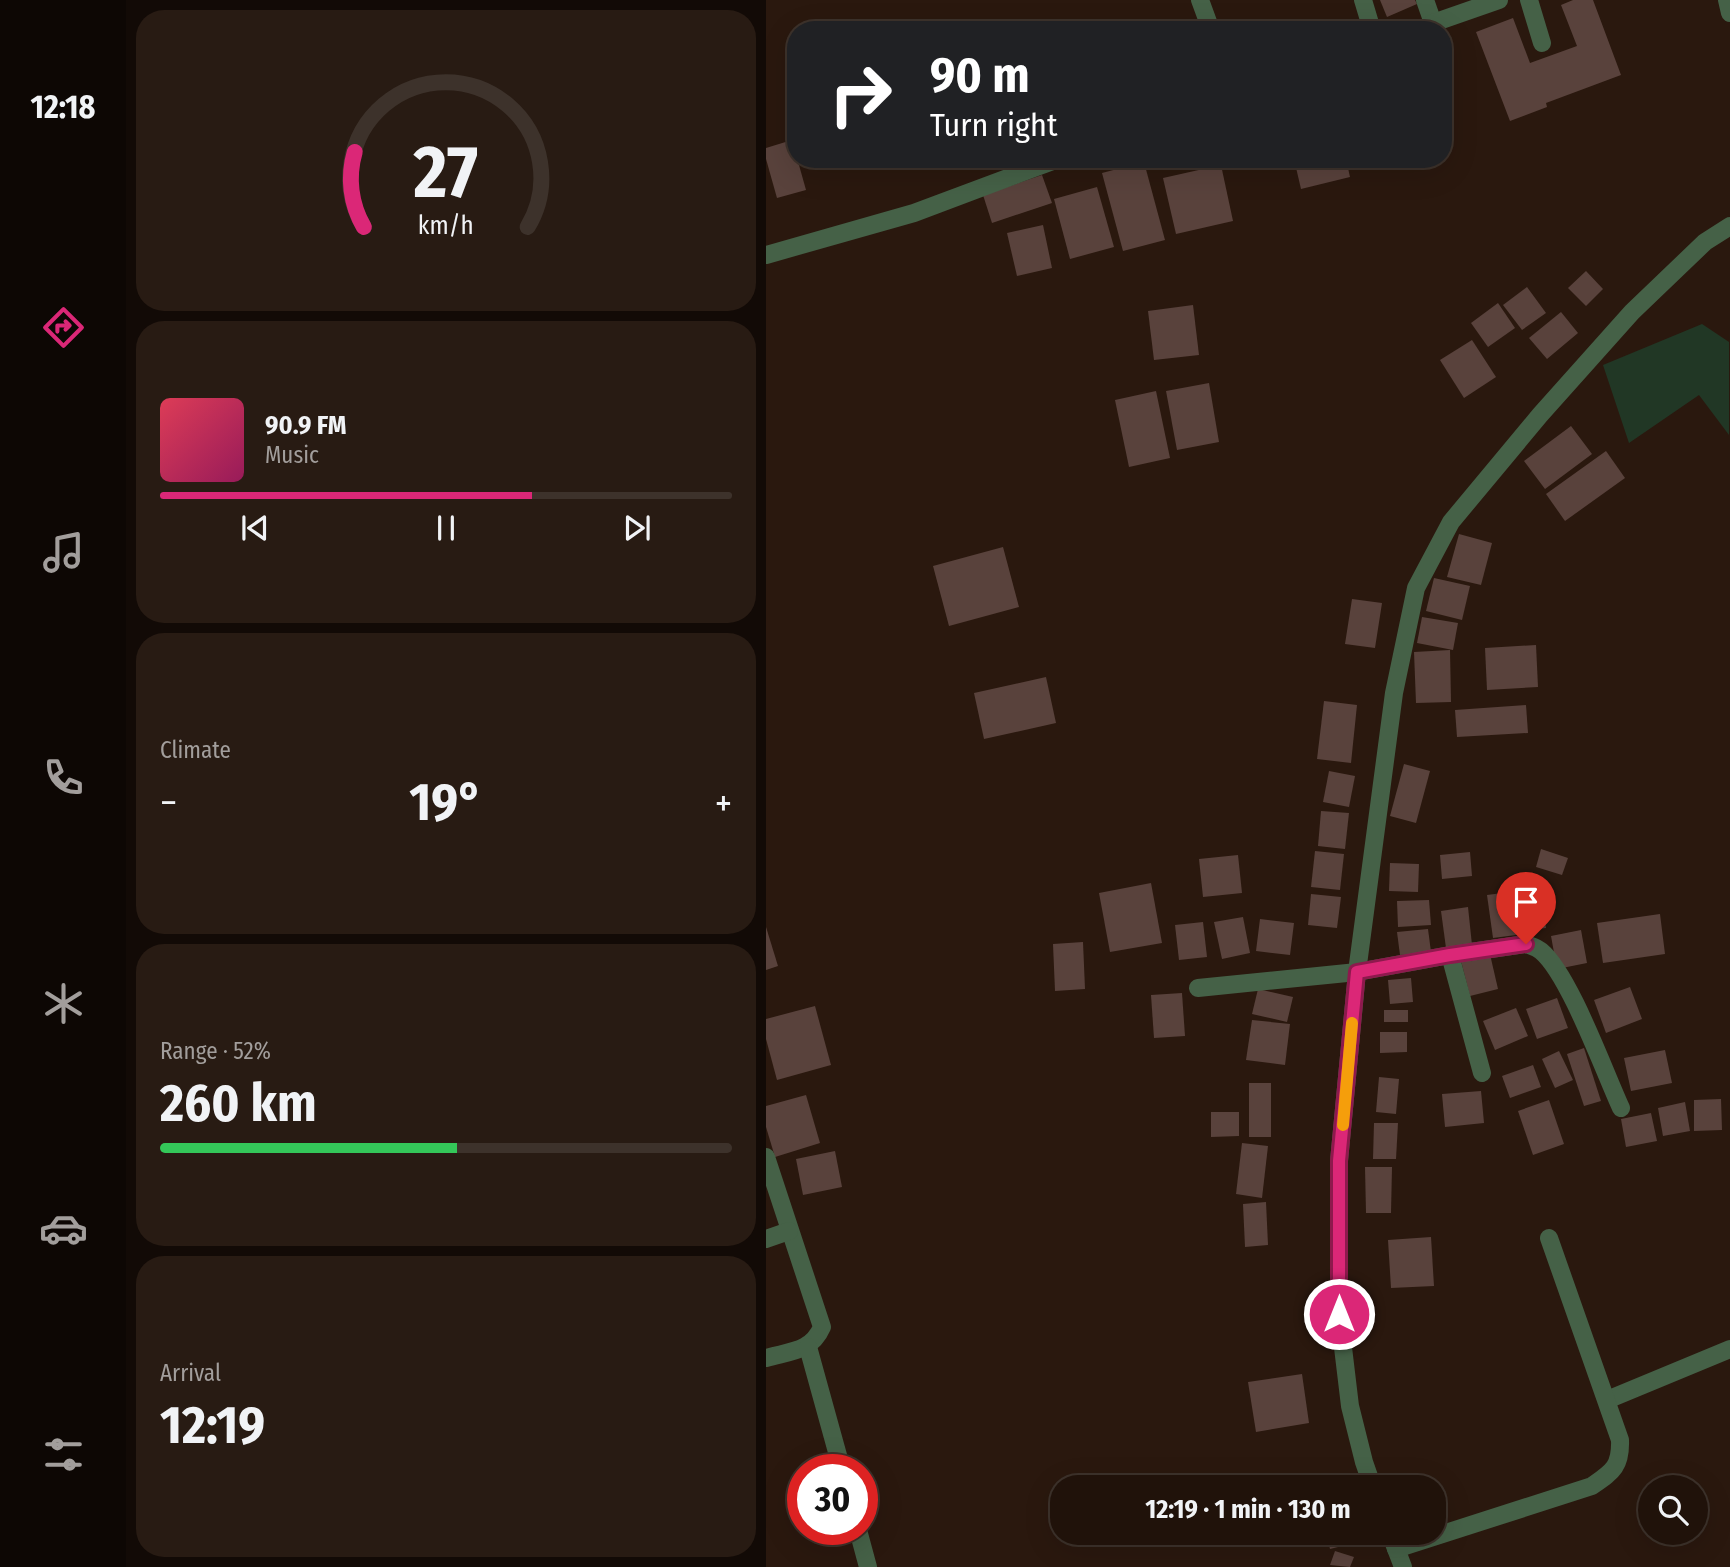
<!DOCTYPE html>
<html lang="en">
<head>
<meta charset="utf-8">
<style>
	body { margin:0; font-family:"Fira Sans Condensed",sans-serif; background:#281b13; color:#f1f3f6; height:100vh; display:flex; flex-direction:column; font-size:26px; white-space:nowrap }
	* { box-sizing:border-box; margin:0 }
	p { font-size:23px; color:#a29e9c }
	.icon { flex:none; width:38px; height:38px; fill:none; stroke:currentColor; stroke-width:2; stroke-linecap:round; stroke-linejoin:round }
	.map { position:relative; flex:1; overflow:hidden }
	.panel { display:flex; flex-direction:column; gap:10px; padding:10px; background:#120a06; width:640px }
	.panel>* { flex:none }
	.hud { position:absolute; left:21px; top:21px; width:665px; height:147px; border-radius:28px; box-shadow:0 7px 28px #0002,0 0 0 2px #3d322b; background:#202124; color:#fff; overflow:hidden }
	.tools { position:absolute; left:872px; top:1475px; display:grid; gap:14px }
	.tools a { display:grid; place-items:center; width:70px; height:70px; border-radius:50%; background:#20120a; box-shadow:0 7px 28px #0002,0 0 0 2px #3d322b; font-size:35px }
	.speed { position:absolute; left:21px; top:1454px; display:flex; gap:14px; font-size:35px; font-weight:700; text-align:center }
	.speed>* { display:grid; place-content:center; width:91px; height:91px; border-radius:50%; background:#20120a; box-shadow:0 7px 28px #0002,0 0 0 2px #3d322b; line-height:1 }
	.speed .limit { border:10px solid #d22; background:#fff; color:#111 }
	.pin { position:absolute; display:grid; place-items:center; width:60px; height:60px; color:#fff; margin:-72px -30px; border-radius:50% 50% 50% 0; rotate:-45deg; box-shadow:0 0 7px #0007 }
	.pin .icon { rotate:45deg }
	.me { position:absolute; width:77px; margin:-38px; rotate:0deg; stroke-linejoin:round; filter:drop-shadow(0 0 5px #0008) }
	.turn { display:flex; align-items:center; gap:24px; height:147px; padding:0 28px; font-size:32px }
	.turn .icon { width:91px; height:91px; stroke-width:2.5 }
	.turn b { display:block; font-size:49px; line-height:60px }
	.big { font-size:52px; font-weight:700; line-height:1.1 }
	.panel .card { flex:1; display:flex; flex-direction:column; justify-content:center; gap:10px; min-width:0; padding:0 24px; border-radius:28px; background:#281b13 }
	.panel .dial { align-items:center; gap:0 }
	.dial svg { height:182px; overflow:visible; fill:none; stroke:#3d322b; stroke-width:7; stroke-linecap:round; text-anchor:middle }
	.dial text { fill:#f1f3f6; stroke:none }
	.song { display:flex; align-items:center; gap:21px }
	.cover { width:84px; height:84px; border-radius:10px; background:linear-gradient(135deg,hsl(350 70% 55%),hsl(330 70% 35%)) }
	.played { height:7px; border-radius:4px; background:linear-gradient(90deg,#db2777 65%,#3d322b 65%) }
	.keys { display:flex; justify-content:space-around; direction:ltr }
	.heat { display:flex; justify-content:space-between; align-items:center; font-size:38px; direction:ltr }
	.charge { height:10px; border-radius:5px; background:linear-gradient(90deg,#34c759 52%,#3d322b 0) }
	.trip { position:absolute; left:284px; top:1475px; width:396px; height:70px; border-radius:28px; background:#20120a; box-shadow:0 7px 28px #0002,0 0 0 2px #3d322b; font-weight:700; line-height:70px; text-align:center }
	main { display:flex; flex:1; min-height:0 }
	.menu { display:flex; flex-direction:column; width:126px; justify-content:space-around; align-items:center; background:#0d0704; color:#a29e9c }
	.menu .icon { width:49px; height:49px }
	.menu .on { color:#db2777 }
	.menu b { font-size:32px; color:#f1f3f6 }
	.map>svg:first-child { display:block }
	.green { fill:#213725 }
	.building { fill:#59423c }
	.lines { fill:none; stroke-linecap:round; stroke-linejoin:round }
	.minor { stroke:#456147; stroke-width:18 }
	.route-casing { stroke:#8e194d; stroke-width:18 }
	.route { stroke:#db2777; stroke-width:12 }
	.slow { stroke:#f59e0b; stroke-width:12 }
</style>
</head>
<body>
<main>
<nav class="menu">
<b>12:18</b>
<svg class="icon on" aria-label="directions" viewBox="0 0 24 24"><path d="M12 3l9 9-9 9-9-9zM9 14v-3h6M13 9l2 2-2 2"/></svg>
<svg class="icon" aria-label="music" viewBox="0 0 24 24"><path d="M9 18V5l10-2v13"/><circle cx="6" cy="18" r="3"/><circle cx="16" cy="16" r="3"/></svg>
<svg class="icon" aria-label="phone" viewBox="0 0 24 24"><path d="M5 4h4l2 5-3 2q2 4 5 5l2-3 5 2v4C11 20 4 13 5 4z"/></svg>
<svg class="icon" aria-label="climate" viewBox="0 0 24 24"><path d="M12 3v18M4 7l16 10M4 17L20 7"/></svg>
<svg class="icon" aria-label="car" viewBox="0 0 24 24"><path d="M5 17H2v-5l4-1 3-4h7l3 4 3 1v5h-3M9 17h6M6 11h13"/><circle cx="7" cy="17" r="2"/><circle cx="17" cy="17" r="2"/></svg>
<svg class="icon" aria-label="filters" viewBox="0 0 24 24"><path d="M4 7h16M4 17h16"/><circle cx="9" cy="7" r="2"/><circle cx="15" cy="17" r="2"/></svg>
</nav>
<section class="panel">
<div class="card dial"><svg viewBox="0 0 100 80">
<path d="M14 69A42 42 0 1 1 86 69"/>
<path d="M14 69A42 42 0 0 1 10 36" stroke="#db2777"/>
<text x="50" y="56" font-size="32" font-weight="700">27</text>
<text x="50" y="72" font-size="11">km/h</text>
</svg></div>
<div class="card">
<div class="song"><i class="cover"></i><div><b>90.9 FM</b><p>Music</p></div></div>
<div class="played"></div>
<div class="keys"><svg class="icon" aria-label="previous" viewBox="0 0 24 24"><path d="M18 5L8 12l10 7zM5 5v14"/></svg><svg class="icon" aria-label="pause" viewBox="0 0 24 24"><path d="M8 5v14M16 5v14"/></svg><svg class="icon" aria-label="next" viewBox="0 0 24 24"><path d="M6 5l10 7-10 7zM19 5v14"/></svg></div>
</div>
<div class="card"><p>Climate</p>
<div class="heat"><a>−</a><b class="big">19°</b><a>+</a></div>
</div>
<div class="card"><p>Range · 52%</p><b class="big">260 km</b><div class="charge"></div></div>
<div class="card"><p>Arrival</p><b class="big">12:19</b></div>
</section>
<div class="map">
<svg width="964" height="1567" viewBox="0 0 964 1567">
	<rect width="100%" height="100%" fill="#2a180e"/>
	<path class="green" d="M 936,324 L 963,342 L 963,435 L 933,395 L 863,443 L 837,365 Z"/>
	<g class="building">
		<path d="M 614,0 L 649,0 L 651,4 L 621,17 Z"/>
		<path d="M 807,0 L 827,0 L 855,75 L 780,103 L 781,107 L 744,121 L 710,32 L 747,18 L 764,63 L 811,46 L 795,5 Z"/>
		<path d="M 26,140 L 40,190 L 11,198 L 0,159 L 0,148 Z"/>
		<path d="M 528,159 L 580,159 L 584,177 L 535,189 Z"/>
		<path d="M 378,162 L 399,240 L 357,251 L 336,173 Z"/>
		<path d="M 455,165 L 467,221 L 410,234 L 397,178 Z"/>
		<path d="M 276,175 L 286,203 L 226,223 L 217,195 Z"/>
		<path d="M 331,187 L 348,247 L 304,259 L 288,199 Z"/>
		<path d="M 277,225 L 286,268 L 251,276 L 241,233 Z"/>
		<path d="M 820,271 L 837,289 L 820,306 L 802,288 Z"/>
		<path d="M 761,287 L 780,313 L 756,330 L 737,305 Z"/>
		<path d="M 732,303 L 749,328 L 722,347 L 705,323 Z"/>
		<path d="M 427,305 L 433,355 L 388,360 L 382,311 Z"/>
		<path d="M 795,312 L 812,333 L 781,359 L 763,338 Z"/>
		<path d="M 706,340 L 730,377 L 698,398 L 674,360 Z"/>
		<path d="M 443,383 L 453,442 L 411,450 L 400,391 Z"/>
		<path d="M 390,391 L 404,458 L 363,467 L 349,400 Z"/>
		<path d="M 805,426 L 826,454 L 779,489 L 758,461 Z"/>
		<path d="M 840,451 L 859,478 L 799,521 L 780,494 Z"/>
		<path d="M 693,534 L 726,543 L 715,585 L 681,577 Z"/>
		<path d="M 237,547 L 253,607 L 183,626 L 167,566 Z"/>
		<path d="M 668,578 L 704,586 L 696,620 L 660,611 Z"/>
		<path d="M 586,599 L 616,603 L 609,648 L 579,644 Z"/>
		<path d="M 656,617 L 692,623 L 687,650 L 651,643 Z"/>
		<path d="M 770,645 L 772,687 L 721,690 L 719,648 Z"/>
		<path d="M 684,650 L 685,702 L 650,703 L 648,652 Z"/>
		<path d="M 280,677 L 290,723 L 218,739 L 208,693 Z"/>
		<path d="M 558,701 L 591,705 L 585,763 L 551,759 Z"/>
		<path d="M 760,705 L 762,733 L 691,737 L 689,710 Z"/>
		<path d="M 638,764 L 664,771 L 650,823 L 624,816 Z"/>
		<path d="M 563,771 L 589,776 L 583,807 L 557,802 Z"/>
		<path d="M 555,811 L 583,813 L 579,849 L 552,846 Z"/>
		<path d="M 775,849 L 802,858 L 796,875 L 770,867 Z"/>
		<path d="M 549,851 L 578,854 L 574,890 L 545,887 Z"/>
		<path d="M 704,852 L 706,876 L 676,879 L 674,855 Z"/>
		<path d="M 472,855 L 476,893 L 437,897 L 433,859 Z"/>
		<path d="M 624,863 L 653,864 L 652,892 L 623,891 Z"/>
		<path d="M 385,883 L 396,943 L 344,952 L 333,893 Z"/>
		<path d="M 744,892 L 750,935 L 727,938 L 721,895 Z"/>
		<path d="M 775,892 L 780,928 L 754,931 L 749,895 Z"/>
		<path d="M 545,894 L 575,897 L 571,928 L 542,925 Z"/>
		<path d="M 663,900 L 665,925 L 632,927 L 631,901 Z"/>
		<path d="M 702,907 L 706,945 L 680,948 L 675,911 Z"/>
		<path d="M 894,914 L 899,954 L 837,963 L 831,923 Z"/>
		<path d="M 477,917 L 484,953 L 456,959 L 448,922 Z"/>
		<path d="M 494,919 L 528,923 L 524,955 L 490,951 Z"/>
		<path d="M 437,922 L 441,957 L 413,960 L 409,925 Z"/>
		<path d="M 0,927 L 12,966 L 0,970 Z"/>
		<path d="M 662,929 L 665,952 L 634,955 L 631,932 Z"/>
		<path d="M 815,930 L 821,963 L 791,969 L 785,936 Z"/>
		<path d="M 317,942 L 319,989 L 289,991 L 287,944 Z"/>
		<path d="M 723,950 L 732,989 L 704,996 L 694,957 Z"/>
		<path d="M 645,978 L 647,1002 L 624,1004 L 622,980 Z"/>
		<path d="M 864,987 L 876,1019 L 840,1033 L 828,1000 Z"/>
		<path d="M 492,989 L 527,997 L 521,1022 L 486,1014 Z"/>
		<path d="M 416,993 L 419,1036 L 388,1038 L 385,995 Z"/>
		<path d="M 791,998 L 802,1028 L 771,1039 L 760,1009 Z"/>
		<path d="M 49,1006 L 65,1065 L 11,1080 L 0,1039 L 0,1019 Z"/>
		<path d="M 750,1008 L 762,1036 L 729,1050 L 717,1021 Z"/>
		<rect x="618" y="1010" width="24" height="12"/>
		<path d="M 486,1020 L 524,1024 L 519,1065 L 480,1060 Z"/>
		<path d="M 614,1032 L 641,1032 L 641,1052 L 614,1053 Z"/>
		<path d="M 818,1048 L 835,1101 L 818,1106 L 801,1054 Z"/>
		<path d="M 899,1050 L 906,1083 L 865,1091 L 858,1058 Z"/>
		<path d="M 793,1051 L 807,1080 L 789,1088 L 776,1059 Z"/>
		<path d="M 767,1065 L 775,1087 L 744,1098 L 736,1076 Z"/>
		<path d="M 613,1077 L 633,1079 L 630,1114 L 610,1112 Z"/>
		<rect x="483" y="1083" width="22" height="54"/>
		<path d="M 715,1091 L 718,1123 L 679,1127 L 676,1094 Z"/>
		<path d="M 40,1095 L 54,1143 L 9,1157 L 0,1127 L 0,1106 Z"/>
		<path d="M 955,1099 L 956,1130 L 928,1131 L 928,1100 Z"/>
		<path d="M 783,1100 L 798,1144 L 767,1155 L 752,1111 Z"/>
		<path d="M 919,1102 L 924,1131 L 897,1136 L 892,1108 Z"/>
		<path d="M 445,1112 L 473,1112 L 473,1136 L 445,1137 Z"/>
		<path d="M 885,1113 L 891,1141 L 860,1147 L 855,1119 Z"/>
		<path d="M 608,1123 L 632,1123 L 630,1159 L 607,1159 Z"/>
		<path d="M 476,1143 L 502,1146 L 496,1198 L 470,1194 Z"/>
		<path d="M 69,1151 L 76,1187 L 37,1195 L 30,1159 Z"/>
		<path d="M 599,1167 L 626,1167 L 625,1213 L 600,1213 Z"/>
		<path d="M 500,1202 L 502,1245 L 479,1247 L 477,1204 Z"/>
		<path d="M 665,1237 L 668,1286 L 625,1288 L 622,1240 Z"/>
		<path d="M 536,1374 L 543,1423 L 490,1432 L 482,1382 Z"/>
		<path d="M 572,1478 L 574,1488 L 549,1488 L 548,1484 Z"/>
		<path d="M 560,1533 L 585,1533 L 588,1543 L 564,1549 Z"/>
		<path d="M 569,1551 L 588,1557 L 584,1567 L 564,1565 Z"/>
	</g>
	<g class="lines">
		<g class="minor">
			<path d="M 434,0 L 445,30"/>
			<path d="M 597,0 L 606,30"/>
			<path d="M 659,0 L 667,23"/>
			<path d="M 763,0 L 776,43"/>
			<path d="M 961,0 L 964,13"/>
			<path d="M 655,30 L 667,23 L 733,0"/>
			<path d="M 0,255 L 148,213 L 292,159"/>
			<path d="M 684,955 L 716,1073"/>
			<path d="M 432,988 L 591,972 L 684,955 L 760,944 C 765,946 770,947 775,951 C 803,974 838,1071 855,1108"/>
			<path d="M 0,1157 L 56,1327 C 45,1352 24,1351 0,1358"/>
			<path d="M 0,1239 L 23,1231"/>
			<path d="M 42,1347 L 76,1470"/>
			<path d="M 841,1400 L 964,1349"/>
			<path d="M 607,1488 L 598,1462 L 584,1406 L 573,1314 L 573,1161 L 591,972 L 628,693 L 650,588 L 685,522 L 774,415 L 866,312 L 939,242 L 964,226"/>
			<path d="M 92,1530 L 102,1567"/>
			<path d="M 624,1533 L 637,1567"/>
			<path d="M 630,1549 L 826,1486 C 846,1472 855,1467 854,1440 L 783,1238"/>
		</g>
	</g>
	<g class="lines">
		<defs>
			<path id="route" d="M 573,1314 L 573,1161 L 591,972 L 684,955 L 760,944"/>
		</defs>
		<use href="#route" class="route-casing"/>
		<use href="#route" class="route"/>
		<path class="slow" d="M 577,1125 L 586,1023"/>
	</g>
</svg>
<div class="tools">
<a><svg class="icon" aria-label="search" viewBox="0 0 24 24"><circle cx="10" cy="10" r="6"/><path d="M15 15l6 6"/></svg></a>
</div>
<div class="speed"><div class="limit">30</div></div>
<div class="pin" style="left:760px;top:944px;background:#d93025"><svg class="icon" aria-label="arrive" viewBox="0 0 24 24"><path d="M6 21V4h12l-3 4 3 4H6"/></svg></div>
<svg class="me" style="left:573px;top:1314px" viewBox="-20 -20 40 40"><circle r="17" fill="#db2777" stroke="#fff" stroke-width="3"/><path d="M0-11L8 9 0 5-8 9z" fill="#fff"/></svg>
<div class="trip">12:19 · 1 min · 130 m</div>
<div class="hud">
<div class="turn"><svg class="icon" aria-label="right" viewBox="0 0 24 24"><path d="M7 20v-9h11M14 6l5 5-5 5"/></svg><div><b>90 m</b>Turn right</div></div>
</div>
</div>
</main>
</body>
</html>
